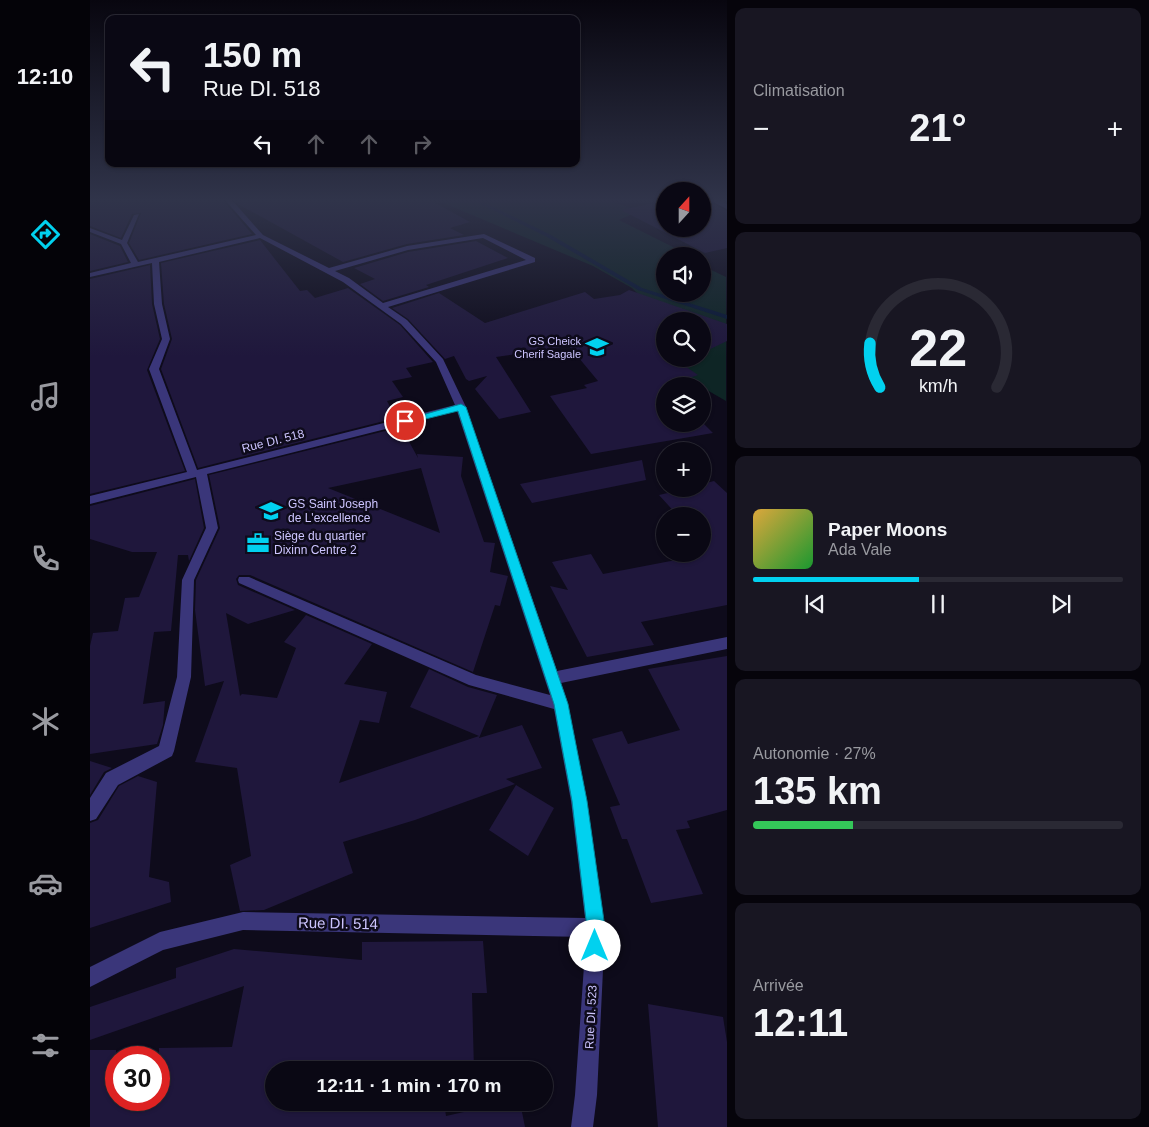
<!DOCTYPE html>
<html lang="fr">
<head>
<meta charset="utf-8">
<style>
	body { margin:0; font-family:Helvetica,sans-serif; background:#181622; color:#f1f3f6; height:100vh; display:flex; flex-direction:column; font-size:19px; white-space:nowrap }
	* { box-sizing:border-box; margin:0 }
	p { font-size:16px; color:#999aa0 }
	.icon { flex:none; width:28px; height:28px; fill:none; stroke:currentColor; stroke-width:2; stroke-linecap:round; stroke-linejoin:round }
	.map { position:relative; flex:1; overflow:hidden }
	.drawer { display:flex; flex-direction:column; gap:8px; padding:8px; background:#06040b; width:422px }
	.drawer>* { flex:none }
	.top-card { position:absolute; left:15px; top:15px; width:475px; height:152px; border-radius:10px; box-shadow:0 1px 4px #0004,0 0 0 1px #2a2934; background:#0a0814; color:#f1f3f6; overflow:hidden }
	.needle { width:32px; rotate:21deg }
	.tools { position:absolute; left:566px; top:182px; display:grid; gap:10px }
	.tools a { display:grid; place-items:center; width:55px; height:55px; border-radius:50%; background:#0a0814; box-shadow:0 1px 4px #0004,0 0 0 1px #2a2934; font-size:25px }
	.speed { position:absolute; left:15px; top:1046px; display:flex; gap:10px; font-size:25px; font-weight:700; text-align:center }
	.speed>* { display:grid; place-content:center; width:65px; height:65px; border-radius:50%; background:#0a0814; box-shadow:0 1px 4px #0004,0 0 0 1px #2a2934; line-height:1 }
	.speed .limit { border:8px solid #d22; background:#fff; color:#111 }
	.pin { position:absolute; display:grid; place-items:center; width:42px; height:42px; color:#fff; margin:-21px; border:2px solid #fff; border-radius:50%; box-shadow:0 1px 5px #0007 }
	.me { position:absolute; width:55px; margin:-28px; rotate:0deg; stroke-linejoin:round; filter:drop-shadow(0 0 4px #0008) }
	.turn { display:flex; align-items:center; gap:18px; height:105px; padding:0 15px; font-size:22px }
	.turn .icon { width:65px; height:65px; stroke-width:2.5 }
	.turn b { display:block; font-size:35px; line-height:42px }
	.lanes { display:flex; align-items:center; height:48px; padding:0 15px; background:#0003; justify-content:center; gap:25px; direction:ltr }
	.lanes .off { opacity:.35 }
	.big { font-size:38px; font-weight:700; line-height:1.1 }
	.drawer .card { flex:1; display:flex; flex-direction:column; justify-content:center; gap:8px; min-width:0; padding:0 18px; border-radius:10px; background:#181622 }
	.drawer .dial { align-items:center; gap:0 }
	.dial svg { height:130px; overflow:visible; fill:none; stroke:#2a2934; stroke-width:7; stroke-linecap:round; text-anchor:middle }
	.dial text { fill:#f1f3f6; stroke:none }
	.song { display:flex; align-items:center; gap:15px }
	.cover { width:60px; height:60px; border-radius:8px; background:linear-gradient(135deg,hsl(40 70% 55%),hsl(130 70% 35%)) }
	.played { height:5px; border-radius:2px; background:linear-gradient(90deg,#01d1ef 45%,#2a2934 45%) }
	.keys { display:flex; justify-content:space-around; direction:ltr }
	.heat { display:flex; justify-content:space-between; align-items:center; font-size:28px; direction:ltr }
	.charge { height:8px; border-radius:4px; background:linear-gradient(90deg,#34c759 27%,#2a2934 0) }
	.trip { position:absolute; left:175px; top:1061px; width:288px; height:50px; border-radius:25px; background:#0a0814; box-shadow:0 1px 4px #0004,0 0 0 1px #2a2934; font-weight:700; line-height:50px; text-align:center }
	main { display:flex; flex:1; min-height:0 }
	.tab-bar { display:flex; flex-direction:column; width:90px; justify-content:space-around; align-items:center; background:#040308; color:#999aa0 }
	.tab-bar .icon { width:35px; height:35px }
	.tab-bar .active { color:#01d1ef }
	.tab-bar b { font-size:22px; color:#f1f3f6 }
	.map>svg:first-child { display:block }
	.green { fill:#0e2525; fill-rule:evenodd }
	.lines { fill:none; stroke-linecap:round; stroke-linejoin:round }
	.stream { fill:#081837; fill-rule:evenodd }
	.building { fill:#1f173c; fill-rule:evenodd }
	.minor { fill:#3a367a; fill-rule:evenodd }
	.route { fill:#01d1ef; stroke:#01889b }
	.labels { text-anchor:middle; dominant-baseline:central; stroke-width:5; stroke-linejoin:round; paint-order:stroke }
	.far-poi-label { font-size:11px; fill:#cdc5ff; stroke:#0e0b1b; text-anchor:end }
	.street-label { font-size:12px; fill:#cdc5ff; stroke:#0e0b1b }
	.poi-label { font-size:12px; fill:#cdc5ff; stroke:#0e0b1b; text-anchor:start }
	.near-street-label { font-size:15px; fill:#cdc5ff; stroke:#0e0b1b }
</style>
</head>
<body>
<main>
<nav class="tab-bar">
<b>12:10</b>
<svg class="icon active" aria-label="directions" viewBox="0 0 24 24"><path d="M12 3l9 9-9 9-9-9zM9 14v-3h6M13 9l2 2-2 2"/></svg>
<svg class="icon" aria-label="music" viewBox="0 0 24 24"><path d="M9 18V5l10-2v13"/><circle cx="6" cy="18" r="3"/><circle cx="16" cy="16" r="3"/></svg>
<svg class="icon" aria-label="phone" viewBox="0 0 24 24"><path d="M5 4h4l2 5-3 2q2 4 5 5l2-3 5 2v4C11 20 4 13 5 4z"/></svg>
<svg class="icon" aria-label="climate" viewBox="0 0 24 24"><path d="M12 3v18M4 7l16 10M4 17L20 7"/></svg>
<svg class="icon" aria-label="car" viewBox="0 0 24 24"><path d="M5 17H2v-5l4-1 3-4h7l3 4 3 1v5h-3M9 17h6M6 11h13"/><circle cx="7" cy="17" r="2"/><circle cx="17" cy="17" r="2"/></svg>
<svg class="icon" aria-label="filters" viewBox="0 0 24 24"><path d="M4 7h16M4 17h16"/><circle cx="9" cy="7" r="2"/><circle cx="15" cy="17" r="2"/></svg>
</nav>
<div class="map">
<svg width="637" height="1127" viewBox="0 0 637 1127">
	<rect width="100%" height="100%" fill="#0e0b1b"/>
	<path class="green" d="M 344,199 L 516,199 L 549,211 L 529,220 L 583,247 L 592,256 L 575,256 L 575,294 L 612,294 L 613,266 L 636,277 L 636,401 L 532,341 L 572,318 L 542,288 L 503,266 ZM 575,321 L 612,321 L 612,359 L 575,359 Z"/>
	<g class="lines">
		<path class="stream" d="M 387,199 L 461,235 L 552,288 L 637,315 L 637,319 L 548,290 L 457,237 L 381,199 Z"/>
	</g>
	<g class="building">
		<path d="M 12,199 L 132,199 L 162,234 L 49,260 L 39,243 L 51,213 L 42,214 L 31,238 L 0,226 L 0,201 Z"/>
		<path d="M 144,199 L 338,199 L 380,222 L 360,228 L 374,235 L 317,244 L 253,262 L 148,204 Z"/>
		<path d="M 569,202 L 575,204 L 575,229 L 612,229 L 612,204 L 618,207 L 624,204 L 637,211 L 637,248 L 615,253 L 531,210 Z"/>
		<path d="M 0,234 L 30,246 L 38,262 L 0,271 Z"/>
		<path d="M 170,240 L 210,291 L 217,290 L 225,298 L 258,288 L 310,325 L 343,362 L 316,368 L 322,377 L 302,381 L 313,397 L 297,401 L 306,418 L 108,468 L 71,369 L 82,339 L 74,304 L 71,263 Z"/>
		<path d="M 386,241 L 418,258 L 336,285 L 339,287 L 293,301 L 270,284 L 285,279 L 264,268 L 318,252 Z"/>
		<path d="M 60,265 L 62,304 L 70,339 L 57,370 L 95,471 L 0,494 L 0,279 Z"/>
		<path d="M 539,290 L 637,324 L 637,341 L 612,353 L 612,321 L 575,321 L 575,359 L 602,359 L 592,364 L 608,375 L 575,386 L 575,424 L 612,422 L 623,433 L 501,454 L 460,396 L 497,388 L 494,385 L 508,381 L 479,346 L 406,357 L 441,412 L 409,419 L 385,389 L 397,376 L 379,381 L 376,379 L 364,356 L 355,359 L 318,319 L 302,308 L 349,293 L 395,323 L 495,292 L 504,299 L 530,295 Z"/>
		<path d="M 311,427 L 328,458 L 327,454 L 373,457 L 371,476 L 394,542 L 405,543 L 400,572 L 418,576 L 410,606 L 405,605 L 383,672 L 160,575 L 149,575 L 146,579 L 148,585 L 205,610 L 158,624 L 136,613 L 150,696 L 152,694 L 187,698 L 206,648 L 194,642 L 216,615 L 282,644 L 254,684 L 297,692 L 289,723 L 270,720 L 249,783 L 389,736 L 320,707 L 339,669 L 378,687 L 407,695 L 389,738 L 432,725 L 452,768 L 416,779 L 425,784 L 325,820 L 253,842 L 263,873 L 174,910 L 150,911 L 140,865 L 161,856 L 147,768 L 105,762 L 134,681 L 115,686 L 105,610 L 106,580 L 130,528 L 119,475 ZM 331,468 L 350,533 L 238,488 Z"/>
		<path d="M 552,460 L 556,480 L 442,503 L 430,484 Z"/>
		<path d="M 105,479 L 114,528 L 99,561 L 98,555 L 88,555 L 81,631 L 64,632 L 53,704 L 75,701 L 73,725 L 67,744 L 0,754 L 0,646 L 3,633 L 28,631 L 35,598 L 49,597 L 67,552 L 42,552 L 0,539 L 0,506 Z"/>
		<path d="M 624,481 L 637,493 L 637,605 L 551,622 L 564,645 L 497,657 L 460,586 L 478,590 L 462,562 L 501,554 L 513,574 L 612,555 L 612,516 L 588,516 L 569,495 L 595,489 L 612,489 L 612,484 Z"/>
		<path d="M 637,656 L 637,810 L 597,821 L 600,828 L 586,830 L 613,894 L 561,903 L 537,839 L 532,839 L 520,807 L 530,805 L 502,739 L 532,731 L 538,744 L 590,730 L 558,669 Z"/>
		<path d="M 0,761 L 22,768 L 14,772 L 0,795 Z"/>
		<path d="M 48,776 L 67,782 L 59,877 L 79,882 L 81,902 L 0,928 L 0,823 L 8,820 L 29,786 Z"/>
		<path d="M 426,785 L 464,808 L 438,856 L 399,830 Z"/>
		<path d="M 393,941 L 397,993 L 382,993 L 384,1070 L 184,1070 L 184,1102 L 354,1102 L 356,1116 L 418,1102 L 430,1102 L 435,1127 L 0,1127 L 0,1050 L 26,1050 L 26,1100 L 69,1100 L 69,1048 L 142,1047 L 154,986 L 0,1040 L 0,1007 L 86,978 L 86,968 L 144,949 L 272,960 L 272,942 Z"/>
		<path d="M 558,1004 L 633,1017 L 637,1042 L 637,1127 L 568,1127 Z"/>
	</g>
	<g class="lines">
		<g class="minor">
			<path d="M 134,199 L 141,199 L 173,235 L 239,268 L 317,246 L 394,234 L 445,258 L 445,262 L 298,307 L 317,320 L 353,359 L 376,407 L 467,671 L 637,637 L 637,649 L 471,683 L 478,704 L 497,801 L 515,928 L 507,1095 L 503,1127 L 481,1127 L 485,1095 L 496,937 L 153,930 L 73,950 L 0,987 L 0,967 L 70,932 L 153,912 L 495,918 L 481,801 L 464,709 L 379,685 L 149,583 L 148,580 L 149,577 L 159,577 L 386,675 L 460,695 L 367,411 L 117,474 L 128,528 L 104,580 L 101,677 L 84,751 L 82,756 L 28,785 L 6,819 L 0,821 L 0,798 L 16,773 L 69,746 L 87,677 L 92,580 L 116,528 L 106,477 L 0,504 L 0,496 L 97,472 L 59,369 L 72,339 L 64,304 L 62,263 L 0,277 L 0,273 L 41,263 L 31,244 L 0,232 L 0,228 L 32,240 L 44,215 L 49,214 L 37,243 L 48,262 L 166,235 ZM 170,238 L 253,282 L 311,324 L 346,362 L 365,405 L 107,470 L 69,369 L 80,339 L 72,304 L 69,262 ZM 393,238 L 436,260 L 293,303 L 259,278 L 245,271 L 318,250 Z"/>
			<path d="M 617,199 L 626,199 L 637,204 L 637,209 Z"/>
		</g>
	</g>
	<linearGradient id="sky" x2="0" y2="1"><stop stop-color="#08060f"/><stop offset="0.56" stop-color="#30344a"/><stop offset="1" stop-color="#30344a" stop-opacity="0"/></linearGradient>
	<rect width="637" height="357" fill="url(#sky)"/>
	<path class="route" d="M 371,404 L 376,407 L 478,704 L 497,801 L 515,928 L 511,952 L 505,955 L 499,952 L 496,946 L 497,928 L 482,801 L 464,704 L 368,411 L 315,424 L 311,421 Z"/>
	<defs>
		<symbol id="school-bare" viewBox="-9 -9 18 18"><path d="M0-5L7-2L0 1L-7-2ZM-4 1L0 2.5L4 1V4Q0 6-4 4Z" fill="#01d1ef" stroke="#0e0b1b" stroke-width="2.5" paint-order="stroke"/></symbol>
		<symbol id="office-bare" viewBox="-9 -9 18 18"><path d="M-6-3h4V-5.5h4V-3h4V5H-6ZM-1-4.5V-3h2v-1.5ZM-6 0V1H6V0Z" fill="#01d1ef" stroke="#0e0b1b" stroke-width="2.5" paint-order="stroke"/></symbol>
	</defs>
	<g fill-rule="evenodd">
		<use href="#school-bare" x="491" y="331" width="32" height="32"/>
		<use href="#school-bare" x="165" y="495" width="32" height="32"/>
		<use href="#office-bare" x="152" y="527" width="32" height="32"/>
	</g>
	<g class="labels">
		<g class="far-poi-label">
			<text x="491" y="341">GS Cheick<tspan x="491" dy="13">Cherif Sagale</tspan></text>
		</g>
		<g class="street-label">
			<text transform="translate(183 441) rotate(-14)">Rue DI. 518</text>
			<text transform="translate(501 1017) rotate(-87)">Rue DI. 523</text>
		</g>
		<g class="poi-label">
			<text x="198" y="504">GS Saint Joseph<tspan x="198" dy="14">de L'excellence</tspan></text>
			<text x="184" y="536">Siège du quartier<tspan x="184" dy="14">Dixinn Centre 2</tspan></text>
		</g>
		<g class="near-street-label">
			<text transform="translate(248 923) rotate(1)">Rue DI. 514</text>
		</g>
	</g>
</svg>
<div class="tools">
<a><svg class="needle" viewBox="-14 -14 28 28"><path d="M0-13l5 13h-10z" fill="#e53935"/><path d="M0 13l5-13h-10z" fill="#999aa0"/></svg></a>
<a><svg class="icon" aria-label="sound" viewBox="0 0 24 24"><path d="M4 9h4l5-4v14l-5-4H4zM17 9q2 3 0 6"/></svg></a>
<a><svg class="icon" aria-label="search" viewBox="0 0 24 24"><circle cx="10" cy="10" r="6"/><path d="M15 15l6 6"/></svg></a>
<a><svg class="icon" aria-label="layers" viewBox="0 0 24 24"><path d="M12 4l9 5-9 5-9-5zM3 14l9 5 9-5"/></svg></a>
<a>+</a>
<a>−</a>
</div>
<div class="speed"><div class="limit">30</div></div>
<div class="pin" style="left:315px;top:421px;background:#d93025"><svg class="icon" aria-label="arrive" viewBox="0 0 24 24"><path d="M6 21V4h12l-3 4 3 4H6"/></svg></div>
<svg class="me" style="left:505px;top:946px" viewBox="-20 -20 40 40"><circle r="19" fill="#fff"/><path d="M0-13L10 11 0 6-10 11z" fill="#01d1ef"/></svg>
<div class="trip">12:11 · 1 min · 170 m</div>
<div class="top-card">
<div class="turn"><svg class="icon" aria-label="left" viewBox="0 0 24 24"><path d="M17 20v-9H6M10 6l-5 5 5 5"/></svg><div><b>150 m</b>Rue DI. 518</div></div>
<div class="lanes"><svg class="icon" aria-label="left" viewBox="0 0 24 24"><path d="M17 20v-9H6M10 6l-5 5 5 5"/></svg><svg class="icon off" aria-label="ahead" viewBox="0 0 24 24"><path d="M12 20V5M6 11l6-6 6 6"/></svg><svg class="icon off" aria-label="ahead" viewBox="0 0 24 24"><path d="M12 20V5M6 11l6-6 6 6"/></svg><svg class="icon off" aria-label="right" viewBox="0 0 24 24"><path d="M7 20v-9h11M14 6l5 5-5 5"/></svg></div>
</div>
</div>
<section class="drawer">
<div class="card"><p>Climatisation</p>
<div class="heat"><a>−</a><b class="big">21°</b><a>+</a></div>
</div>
<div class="card dial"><svg viewBox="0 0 100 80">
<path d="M14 69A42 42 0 1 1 86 69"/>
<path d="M14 69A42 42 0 0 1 8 42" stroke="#01d1ef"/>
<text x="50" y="56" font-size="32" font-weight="700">22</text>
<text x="50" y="72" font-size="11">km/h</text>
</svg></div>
<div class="card">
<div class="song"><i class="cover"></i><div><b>Paper Moons</b><p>Ada Vale</p></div></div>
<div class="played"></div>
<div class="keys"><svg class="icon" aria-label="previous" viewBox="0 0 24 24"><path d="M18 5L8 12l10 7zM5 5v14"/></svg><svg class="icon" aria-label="pause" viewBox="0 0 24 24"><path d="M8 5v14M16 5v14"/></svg><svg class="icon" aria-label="next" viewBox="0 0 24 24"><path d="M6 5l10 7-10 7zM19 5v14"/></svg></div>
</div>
<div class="card"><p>Autonomie · 27%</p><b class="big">135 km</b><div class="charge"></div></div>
<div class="card"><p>Arrivée</p><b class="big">12:11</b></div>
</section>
</main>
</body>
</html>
